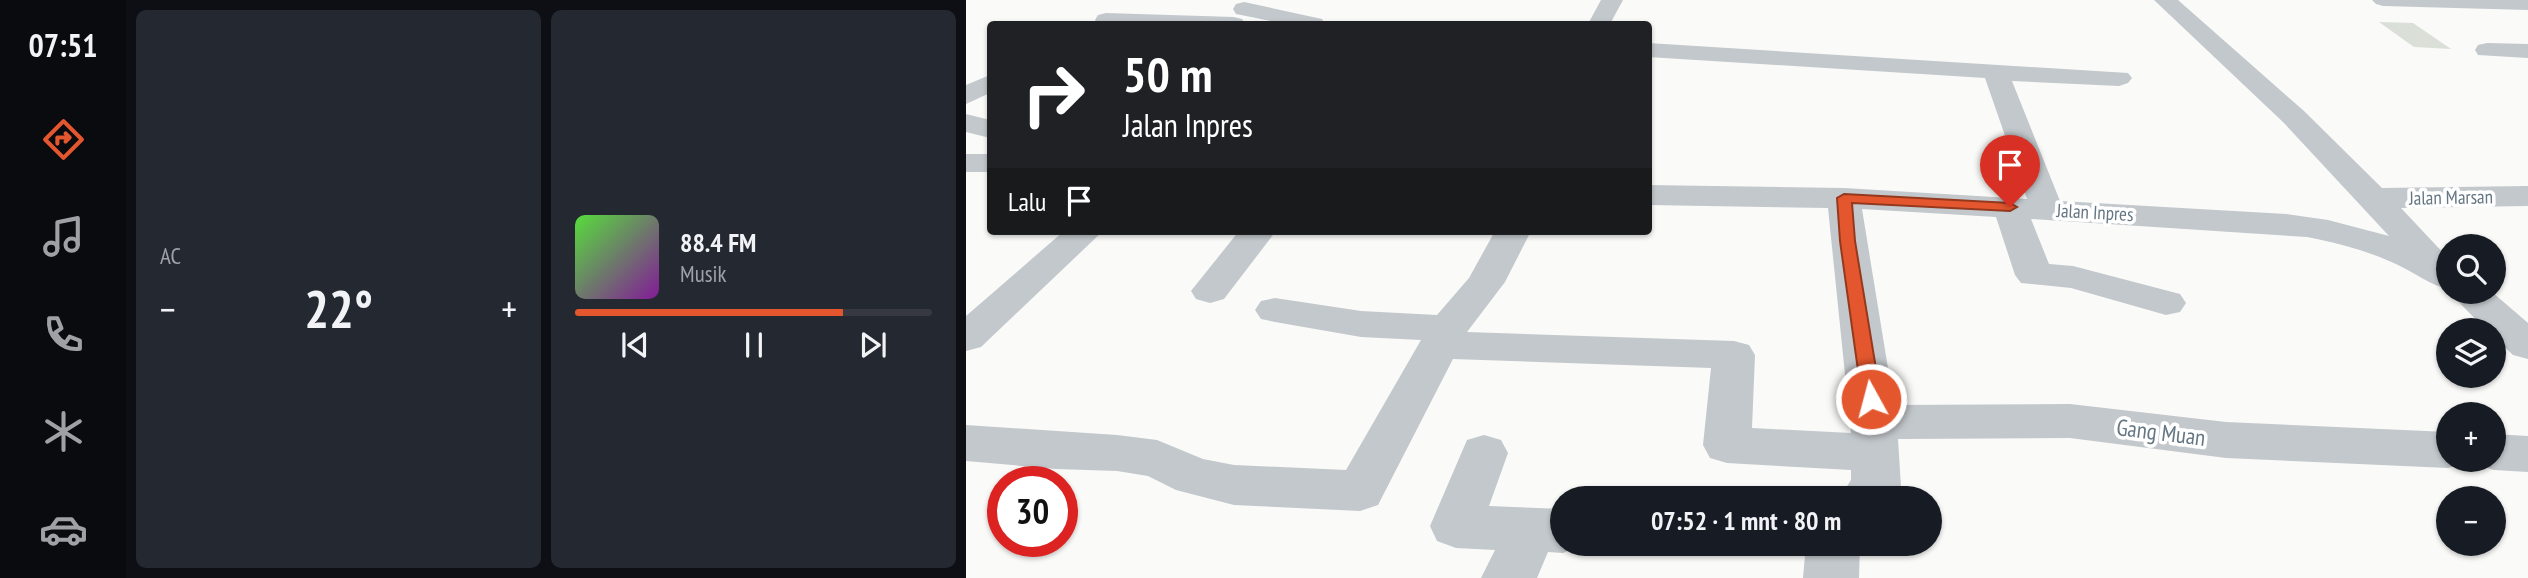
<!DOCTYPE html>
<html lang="id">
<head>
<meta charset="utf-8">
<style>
	body { margin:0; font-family:"PT Sans Narrow",sans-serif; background:#242831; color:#f1f3f6; height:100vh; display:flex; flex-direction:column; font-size:26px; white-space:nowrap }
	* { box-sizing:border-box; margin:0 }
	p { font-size:23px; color:#9ea1a6 }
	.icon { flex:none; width:38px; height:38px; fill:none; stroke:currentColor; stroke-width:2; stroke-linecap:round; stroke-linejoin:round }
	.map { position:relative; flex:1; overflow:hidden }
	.panel { display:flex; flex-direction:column; gap:10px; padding:10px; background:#0d0f14; width:840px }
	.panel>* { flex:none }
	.hud { position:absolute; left:21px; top:21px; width:665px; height:214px; border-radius:7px; box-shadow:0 2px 5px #0004; background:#202124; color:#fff; overflow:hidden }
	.fabs { position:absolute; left:1470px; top:234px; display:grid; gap:14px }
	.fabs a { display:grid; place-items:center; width:70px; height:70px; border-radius:50%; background:#171b24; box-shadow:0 2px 5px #0004; font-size:35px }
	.speed { position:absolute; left:21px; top:466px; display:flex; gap:14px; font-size:35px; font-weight:700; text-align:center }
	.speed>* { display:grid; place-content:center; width:91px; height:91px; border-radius:50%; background:#171b24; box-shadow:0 2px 5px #0004; line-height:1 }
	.speed .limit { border:10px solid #d22; background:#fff; color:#111 }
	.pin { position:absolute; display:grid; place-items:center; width:60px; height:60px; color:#fff; margin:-72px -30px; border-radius:50% 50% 50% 0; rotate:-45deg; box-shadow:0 0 7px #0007 }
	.pin .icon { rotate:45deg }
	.me { position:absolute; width:77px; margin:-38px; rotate:353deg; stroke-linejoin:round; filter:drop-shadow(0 0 5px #0008) }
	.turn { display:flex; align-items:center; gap:24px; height:147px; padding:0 21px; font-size:32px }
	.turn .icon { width:91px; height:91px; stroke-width:2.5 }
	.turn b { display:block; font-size:49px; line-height:60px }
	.then { display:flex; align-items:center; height:66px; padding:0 21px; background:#0003; gap:14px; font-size:26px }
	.big { font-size:52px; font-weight:700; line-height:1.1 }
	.panel .widget { flex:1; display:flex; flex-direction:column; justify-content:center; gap:10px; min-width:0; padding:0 24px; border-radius:10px; background:#242831 }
	.song { display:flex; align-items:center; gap:21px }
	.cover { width:84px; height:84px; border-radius:10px; background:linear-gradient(135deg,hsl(110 70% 55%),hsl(290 70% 35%)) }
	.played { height:7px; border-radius:4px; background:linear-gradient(90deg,#e4572e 75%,#363941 75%) }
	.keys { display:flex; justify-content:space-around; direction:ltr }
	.heat { display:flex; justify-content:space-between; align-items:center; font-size:38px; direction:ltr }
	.panel .tiles { flex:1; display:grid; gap:10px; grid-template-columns:repeat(2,1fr) }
	.trip { position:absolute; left:584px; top:486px; width:392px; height:70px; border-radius:35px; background:#171b24; box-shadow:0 2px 5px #0004; font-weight:700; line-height:70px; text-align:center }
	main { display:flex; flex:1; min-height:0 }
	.tab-bar { display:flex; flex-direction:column; width:126px; justify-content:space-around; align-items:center; background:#090b0e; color:#9ea1a6 }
	.tab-bar .icon { width:49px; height:49px }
	.tab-bar .current { color:#e4572e }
	.tab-bar b { font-size:32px; color:#f1f3f6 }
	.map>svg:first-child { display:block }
	.green { fill:#dadfd7 }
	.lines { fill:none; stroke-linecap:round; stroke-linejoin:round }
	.minor { fill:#c3c8cc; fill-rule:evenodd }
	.route { fill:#e4572e; stroke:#94391e; stroke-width:2 }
	.labels { text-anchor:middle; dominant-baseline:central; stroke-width:7; stroke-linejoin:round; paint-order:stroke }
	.street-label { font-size:19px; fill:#657683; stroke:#fff }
	.near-street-label { font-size:23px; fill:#657683; stroke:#fff }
</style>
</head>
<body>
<main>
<nav class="tab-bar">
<b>07:51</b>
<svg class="icon current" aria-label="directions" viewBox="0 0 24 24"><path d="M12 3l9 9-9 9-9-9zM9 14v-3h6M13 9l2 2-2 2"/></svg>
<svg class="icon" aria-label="music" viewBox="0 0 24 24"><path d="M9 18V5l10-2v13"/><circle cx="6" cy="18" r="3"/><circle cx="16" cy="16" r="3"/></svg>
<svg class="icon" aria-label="phone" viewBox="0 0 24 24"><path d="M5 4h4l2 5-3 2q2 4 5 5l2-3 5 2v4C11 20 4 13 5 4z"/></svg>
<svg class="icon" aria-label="climate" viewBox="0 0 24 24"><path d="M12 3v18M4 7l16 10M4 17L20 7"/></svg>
<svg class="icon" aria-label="car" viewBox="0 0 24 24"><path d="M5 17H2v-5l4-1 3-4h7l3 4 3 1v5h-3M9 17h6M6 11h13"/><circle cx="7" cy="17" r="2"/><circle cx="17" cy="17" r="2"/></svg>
</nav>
<section class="panel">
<div class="tiles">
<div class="widget"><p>AC</p>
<div class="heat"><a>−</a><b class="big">22°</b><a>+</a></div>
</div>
<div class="widget">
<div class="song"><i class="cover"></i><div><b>88.4 FM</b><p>Musik</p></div></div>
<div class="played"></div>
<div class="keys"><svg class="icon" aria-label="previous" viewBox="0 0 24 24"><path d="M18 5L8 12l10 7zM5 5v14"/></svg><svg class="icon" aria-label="pause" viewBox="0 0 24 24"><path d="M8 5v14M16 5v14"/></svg><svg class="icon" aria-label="next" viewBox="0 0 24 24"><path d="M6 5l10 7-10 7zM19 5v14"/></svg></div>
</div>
</div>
</section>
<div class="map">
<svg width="1562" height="578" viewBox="0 0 1562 578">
	<rect width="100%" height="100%" fill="#fafaf8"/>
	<path class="green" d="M 1413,22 L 1447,23 L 1485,49 L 1448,47 Z"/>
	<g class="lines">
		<g class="minor">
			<path d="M 635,0 L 657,0 L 644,24 L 622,24 Z"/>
			<path d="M 1188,0 L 1212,0 L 1338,111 L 1416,188 L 1562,186 L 1562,206 L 1435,208 L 1482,258 L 1482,289 C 1464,285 1449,273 1432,265 C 1403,251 1372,243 1341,237 L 1065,219 L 1083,264 L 1107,266 L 1214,294 L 1220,303 L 1214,312 L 1200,315 L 1105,288 L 1055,283 L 1049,275 L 1030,217 L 896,209 L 928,405 L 1104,404 L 1260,422 L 1482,432 L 1482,460 L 1500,460 L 1499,463 L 1482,468 L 1260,458 L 1104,438 L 932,439 L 935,487 L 929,499 L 873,499 L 885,480 L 885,470 L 761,463 L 744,458 L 737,445 L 745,368 L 487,359 L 412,505 L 394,511 L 268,505 L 210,490 L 182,476 L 151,471 L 90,469 L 0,461 L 0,425 L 151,435 L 191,440 L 237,459 L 268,465 L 380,470 L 455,340 L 395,337 L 309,322 L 295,319 L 289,310 L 295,301 L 309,298 L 395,311 L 471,315 L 503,278 L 529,231 L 565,231 L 539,282 L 501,332 L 768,341 L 783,345 L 789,355 L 786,428 L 885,433 L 862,208 L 682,205 L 682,185 L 878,188 L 1061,199 L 1019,78 L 682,57 L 682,43 L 1162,73 L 1166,78 L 1162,83 L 1153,86 L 1046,81 L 1094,201 L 1320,214 L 1362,220 L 1423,236 L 1318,123 Z"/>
			<path d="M 1406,0 L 1562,0 L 1562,10 L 1417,6 L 1410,4 Z"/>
			<path d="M 278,2 L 356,19 L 359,24 L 319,24 L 270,14 L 267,9 L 270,4 Z"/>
			<path d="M 140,13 L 268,17 L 276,19 L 279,24 L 132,24 L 129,20 L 132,15 Z"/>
			<path d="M 1521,43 L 1562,44 L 1562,58 L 1512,55 L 1509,50 L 1512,45 Z"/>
			<path d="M 24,75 L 24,93 L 0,104 L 0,85 Z"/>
			<path d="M 0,114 L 24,120 L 24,138 L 0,132 Z"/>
			<rect x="0" y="154" width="24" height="18"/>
			<path d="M 98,231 L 137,231 L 15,347 L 0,351 L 0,316 Z"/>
			<path d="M 273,231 L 310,231 L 258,299 L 244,303 L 230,299 L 225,291 Z"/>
			<path d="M 1483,292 L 1526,292 L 1562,323 L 1562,359 L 1547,355 L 1528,337 L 1528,331 L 1521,331 Z"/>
			<path d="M 1528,434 L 1562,436 L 1562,472 L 1528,470 L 1511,465 L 1508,460 L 1528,460 Z"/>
			<path d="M 518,435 L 535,440 L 542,453 L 523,506 L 597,509 L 597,544 L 617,544 L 597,553 L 582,552 L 571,578 L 515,578 L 529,550 L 490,548 L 471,541 L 464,526 L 501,440 Z"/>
			<path d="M 840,544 L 894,544 L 893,578 L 837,578 Z"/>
		</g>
	</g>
	<path class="route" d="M 878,194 L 1044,203 L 1051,207 L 1044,211 L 886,203 L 889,241 L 915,399 L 912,404 L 899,404 L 896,399 L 874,241 L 871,198 Z"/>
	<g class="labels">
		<g class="street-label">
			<text transform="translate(1485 197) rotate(-1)">Jalan Marsan</text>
			<text transform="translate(1129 212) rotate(3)">Jalan Inpres</text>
		</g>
		<g class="near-street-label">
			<text transform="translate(1195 432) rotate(7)">Gang Muan</text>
		</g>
	</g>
</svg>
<div class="fabs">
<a><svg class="icon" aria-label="search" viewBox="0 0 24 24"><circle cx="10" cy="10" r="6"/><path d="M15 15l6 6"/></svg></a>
<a><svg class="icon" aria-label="layers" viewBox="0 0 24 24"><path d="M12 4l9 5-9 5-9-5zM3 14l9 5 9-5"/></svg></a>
<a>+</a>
<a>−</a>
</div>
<div class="speed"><div class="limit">30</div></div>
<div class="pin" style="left:1044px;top:207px;background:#d93025"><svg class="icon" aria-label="arrive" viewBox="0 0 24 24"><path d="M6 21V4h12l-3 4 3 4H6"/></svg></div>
<svg class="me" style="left:905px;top:399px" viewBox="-20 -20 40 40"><circle r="17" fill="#e4572e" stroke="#fff" stroke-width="3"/><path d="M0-11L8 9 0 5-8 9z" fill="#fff"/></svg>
<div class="trip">07:52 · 1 mnt · 80 m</div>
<div class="hud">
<div class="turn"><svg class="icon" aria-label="right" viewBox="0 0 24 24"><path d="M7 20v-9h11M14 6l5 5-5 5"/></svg><div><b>50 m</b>Jalan Inpres</div></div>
<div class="then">Lalu<svg class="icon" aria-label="arrive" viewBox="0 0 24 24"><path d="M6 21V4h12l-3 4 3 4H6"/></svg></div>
</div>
</div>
</main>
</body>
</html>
